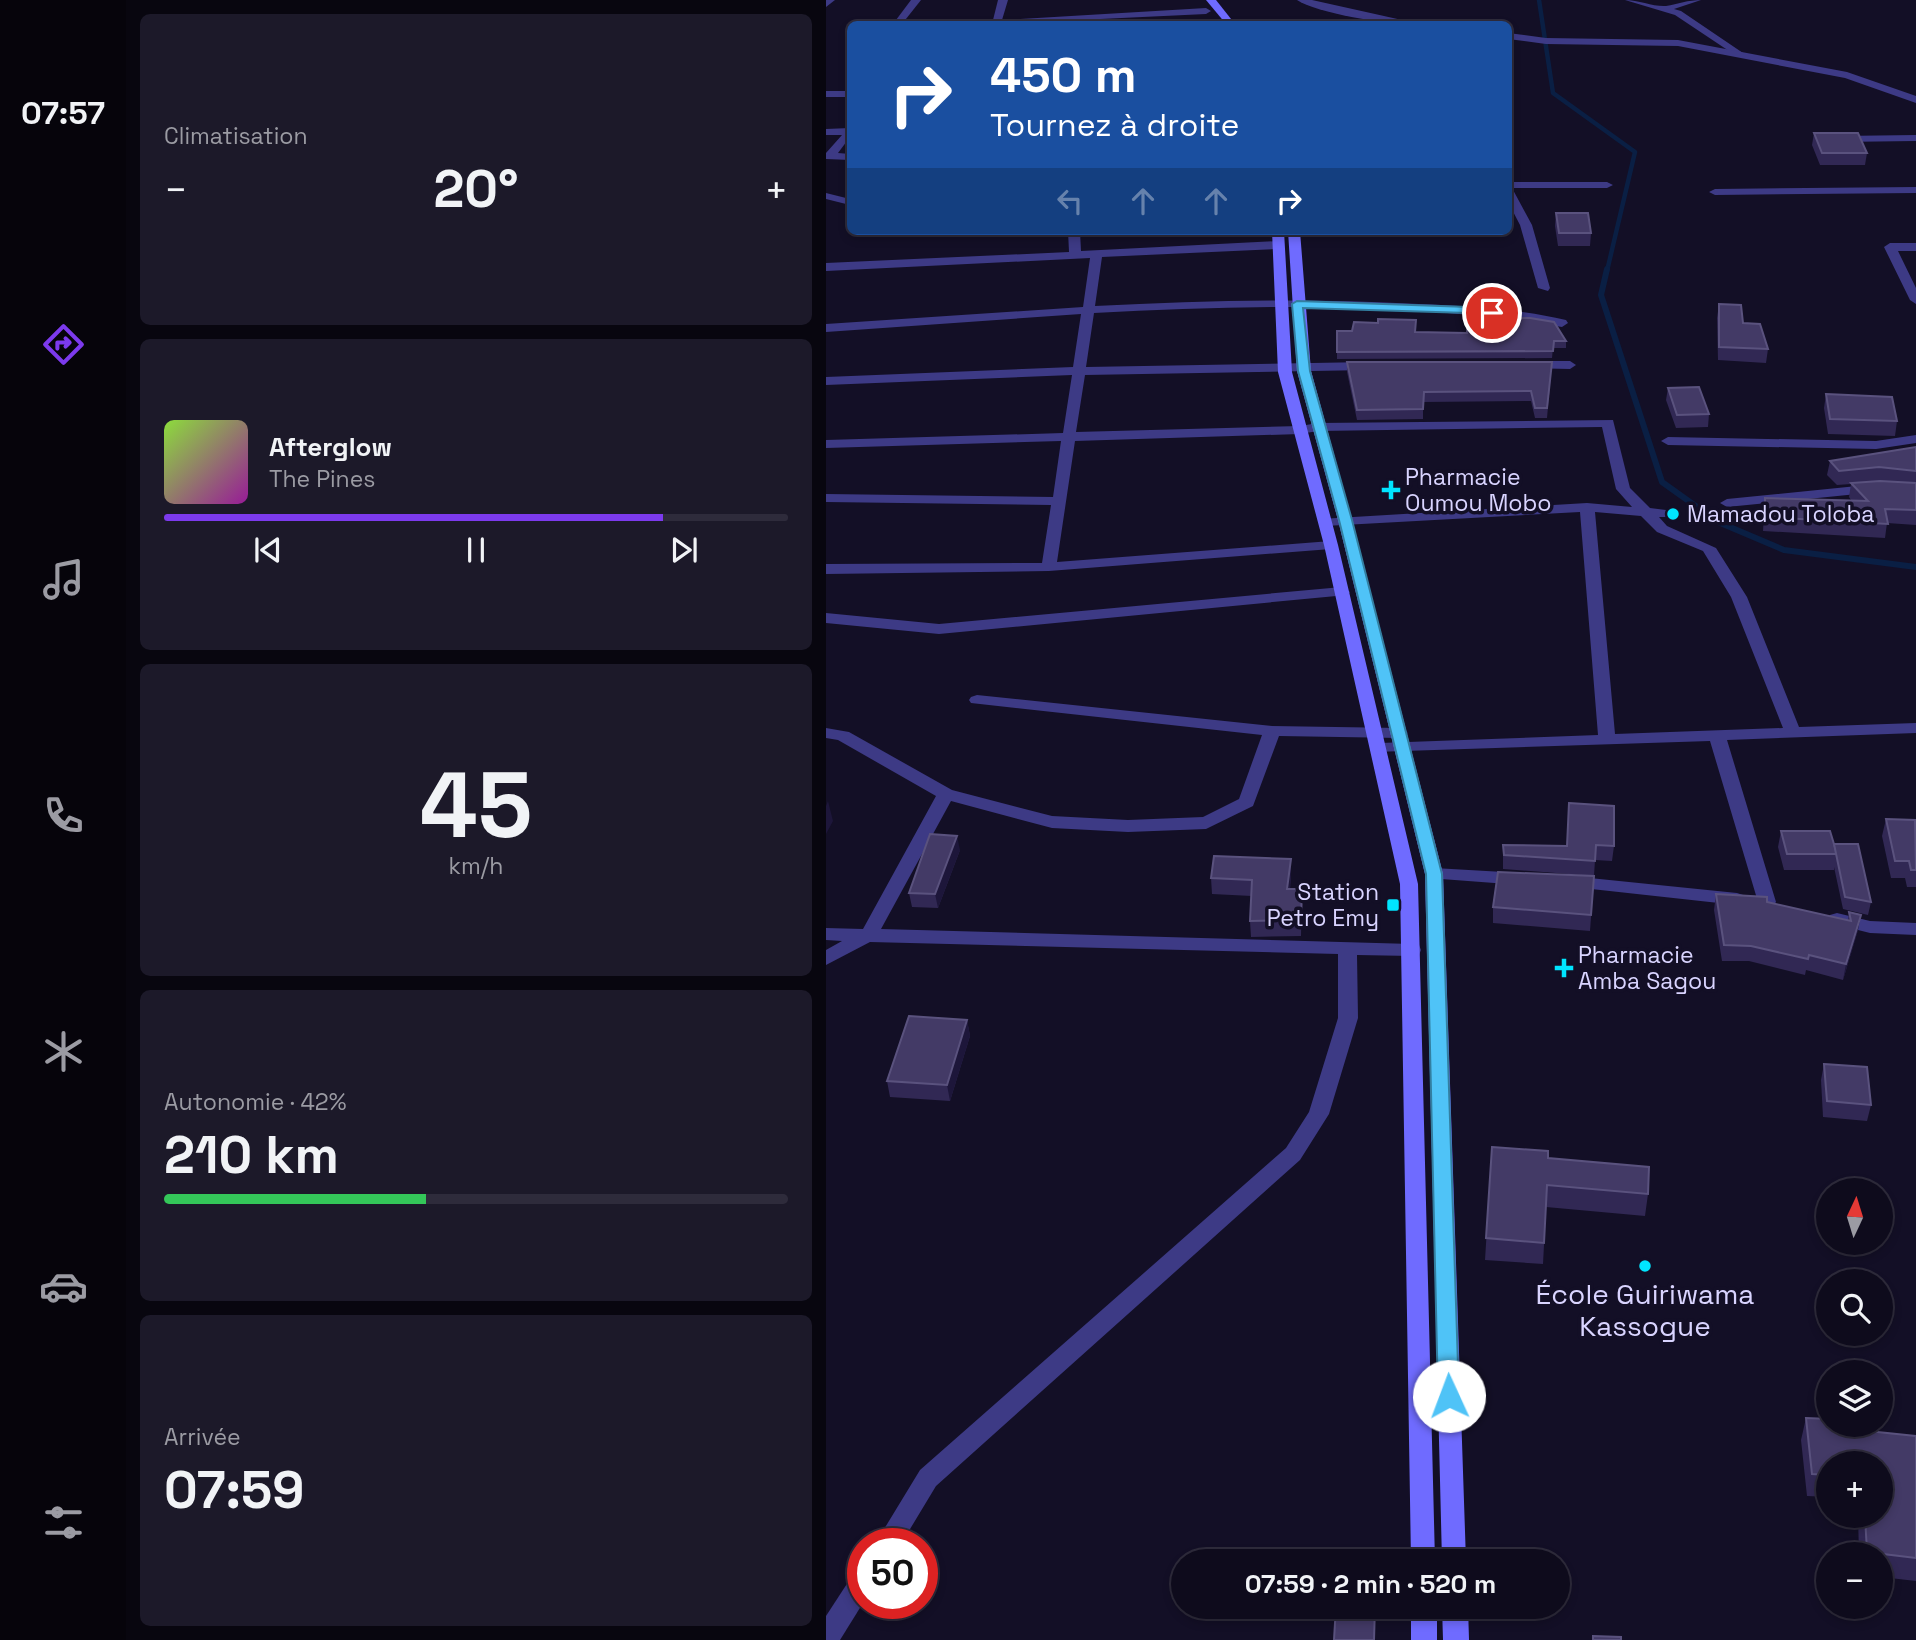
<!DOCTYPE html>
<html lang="fr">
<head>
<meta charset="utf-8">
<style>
	body { margin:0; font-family:"Space Grotesk",sans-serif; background:#1c1929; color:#f1f3f6; height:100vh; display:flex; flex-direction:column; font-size:26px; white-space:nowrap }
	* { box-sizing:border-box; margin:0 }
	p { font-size:23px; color:#9b9ba3 }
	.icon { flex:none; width:38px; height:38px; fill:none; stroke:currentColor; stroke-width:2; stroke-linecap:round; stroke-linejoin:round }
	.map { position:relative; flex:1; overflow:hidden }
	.drawer { display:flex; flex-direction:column; gap:14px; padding:14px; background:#08060f; width:700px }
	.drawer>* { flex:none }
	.hud { position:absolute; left:21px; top:21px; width:665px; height:214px; border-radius:10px; box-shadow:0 4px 10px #0003,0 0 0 2px #2e2b3b; background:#1a4fa0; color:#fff; overflow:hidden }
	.needle { width:46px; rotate:4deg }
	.buttons { position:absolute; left:990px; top:1178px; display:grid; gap:14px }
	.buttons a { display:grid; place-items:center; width:77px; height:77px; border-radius:50%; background:#0e0b1c; box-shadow:0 4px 10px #0003,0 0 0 2px #2e2b3b; font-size:35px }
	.speed { position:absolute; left:21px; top:1528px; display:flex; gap:14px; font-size:35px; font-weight:700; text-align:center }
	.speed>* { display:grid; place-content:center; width:91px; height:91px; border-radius:50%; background:#0e0b1c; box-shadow:0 4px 10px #0003,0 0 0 2px #2e2b3b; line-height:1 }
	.speed .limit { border:10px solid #d22; background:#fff; color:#111 }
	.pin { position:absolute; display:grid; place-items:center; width:60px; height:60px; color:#fff; margin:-30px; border:4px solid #fff; border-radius:50%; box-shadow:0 2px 7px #0007 }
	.me { position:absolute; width:77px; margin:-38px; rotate:358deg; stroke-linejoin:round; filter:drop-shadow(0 0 5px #0008) }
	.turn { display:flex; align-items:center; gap:24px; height:147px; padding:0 28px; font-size:32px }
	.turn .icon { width:91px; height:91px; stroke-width:2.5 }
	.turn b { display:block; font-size:49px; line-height:60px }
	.lanes { display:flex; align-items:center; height:66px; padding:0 28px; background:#0003; justify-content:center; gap:35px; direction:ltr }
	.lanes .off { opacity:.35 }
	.big { font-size:52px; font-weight:700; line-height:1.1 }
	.drawer .widget { flex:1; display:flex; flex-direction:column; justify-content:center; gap:10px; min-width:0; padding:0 24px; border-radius:10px; background:#1c1929 }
	.drawer .dial { align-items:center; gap:0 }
	.dial b { font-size:91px; line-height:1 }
	.song { display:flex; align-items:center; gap:21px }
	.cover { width:84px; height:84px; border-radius:10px; background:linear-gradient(135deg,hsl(90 70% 55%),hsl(300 70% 35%)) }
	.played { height:7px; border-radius:4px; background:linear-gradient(90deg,#7c3aed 80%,#2e2b3b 80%) }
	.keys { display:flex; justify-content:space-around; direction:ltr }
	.heat { display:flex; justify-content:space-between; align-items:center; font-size:38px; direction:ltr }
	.charge { height:10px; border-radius:5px; background:linear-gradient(90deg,#34c759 42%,#2e2b3b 0) }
	.trip { position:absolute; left:345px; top:1549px; width:399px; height:70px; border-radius:35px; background:#0e0b1c; box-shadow:0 4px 10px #0003,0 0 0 2px #2e2b3b; font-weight:700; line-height:70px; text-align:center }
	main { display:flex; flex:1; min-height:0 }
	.menu { display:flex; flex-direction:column; width:126px; justify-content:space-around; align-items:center; background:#06040b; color:#9b9ba3 }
	.menu .icon { width:49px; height:49px }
	.menu .on { color:#7c3aed }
	.menu b { font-size:32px; color:#f1f3f6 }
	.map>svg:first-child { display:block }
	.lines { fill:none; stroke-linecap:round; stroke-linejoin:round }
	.stream-far1 { stroke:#0a1f44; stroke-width:4.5 }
	.stream { stroke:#0a1f44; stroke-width:6 }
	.minor { fill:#3d3a85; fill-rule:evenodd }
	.tertiary { fill:#3d3a85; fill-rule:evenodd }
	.secondary { fill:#6f6bff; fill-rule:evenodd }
	.wall { fill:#312854 }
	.shaded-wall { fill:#1d163a }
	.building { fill:#433a66; stroke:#5a527e; stroke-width:2 }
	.route { fill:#4fc3f7; stroke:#337fa1; stroke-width:2 }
	.poi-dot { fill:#00e5ff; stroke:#130f26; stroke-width:2.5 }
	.labels { text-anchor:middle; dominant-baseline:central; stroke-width:7; stroke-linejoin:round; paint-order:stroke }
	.poi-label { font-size:23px; fill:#d9d4ff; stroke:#130f26; text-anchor:start }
	.near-poi-label { font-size:28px; fill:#d9d4ff; stroke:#130f26 }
</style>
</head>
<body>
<main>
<nav class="menu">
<b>07:57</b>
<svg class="icon on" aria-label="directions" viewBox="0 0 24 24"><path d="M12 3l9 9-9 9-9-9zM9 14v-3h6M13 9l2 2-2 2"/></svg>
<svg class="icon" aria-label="music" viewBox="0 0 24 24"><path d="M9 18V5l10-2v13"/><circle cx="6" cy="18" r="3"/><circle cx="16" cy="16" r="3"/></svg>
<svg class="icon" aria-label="phone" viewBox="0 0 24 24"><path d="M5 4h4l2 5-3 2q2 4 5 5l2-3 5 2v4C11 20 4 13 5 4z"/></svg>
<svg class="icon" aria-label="climate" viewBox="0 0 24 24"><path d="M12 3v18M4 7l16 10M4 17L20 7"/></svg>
<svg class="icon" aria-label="car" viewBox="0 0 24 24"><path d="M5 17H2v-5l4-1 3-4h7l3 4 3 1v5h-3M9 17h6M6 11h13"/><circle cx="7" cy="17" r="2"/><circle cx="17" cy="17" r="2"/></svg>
<svg class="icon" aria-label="filters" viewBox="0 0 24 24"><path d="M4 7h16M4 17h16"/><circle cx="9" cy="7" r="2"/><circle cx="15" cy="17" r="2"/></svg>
</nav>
<section class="drawer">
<div class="widget"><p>Climatisation</p>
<div class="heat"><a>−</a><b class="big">20°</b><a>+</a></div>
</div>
<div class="widget">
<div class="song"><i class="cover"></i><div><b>Afterglow</b><p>The Pines</p></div></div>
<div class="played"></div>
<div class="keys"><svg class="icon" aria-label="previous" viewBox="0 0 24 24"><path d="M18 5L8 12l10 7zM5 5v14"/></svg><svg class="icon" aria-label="pause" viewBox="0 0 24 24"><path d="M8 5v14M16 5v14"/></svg><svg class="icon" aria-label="next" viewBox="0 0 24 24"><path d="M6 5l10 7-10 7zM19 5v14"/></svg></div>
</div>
<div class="widget dial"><b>45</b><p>km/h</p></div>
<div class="widget"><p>Autonomie · 42%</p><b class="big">210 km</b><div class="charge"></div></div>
<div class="widget"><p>Arrivée</p><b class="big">07:59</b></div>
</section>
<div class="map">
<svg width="1090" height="1640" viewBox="0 0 1090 1640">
	<rect width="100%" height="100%" fill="#130f26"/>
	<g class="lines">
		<path class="stream-far1" d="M 713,0 L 727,93 L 809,152 L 781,271"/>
		<path class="stream" d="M 781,269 L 775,295 L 836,482 L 892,522 L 958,550 L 1090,567"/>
		<g class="minor">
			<path d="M 0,0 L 9,0 L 0,7 Z"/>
			<path d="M 85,0 L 95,0 L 76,24 L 67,24 Z"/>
			<path d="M 172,0 L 182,0 L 176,20 L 380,8 L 385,11 L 380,14 L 166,24 Z"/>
			<path d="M 799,0 C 813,0 828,7 840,6 C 852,4 862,0 875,0 L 848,9 L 855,11 L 917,53 L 909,55 L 849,15 Z"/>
			<rect x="0" y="91" width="24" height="6"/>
			<path d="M 24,128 L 24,137 L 12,153 L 24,154 L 24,160 L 0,159 L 0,153 L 16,135 L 0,135 L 0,129 Z"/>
			<path d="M 1090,135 L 1090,141 L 1013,142 L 1008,139 L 1013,136 Z"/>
			<path d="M 682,182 L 781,182 L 787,185 L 781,188 L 686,188 L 706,225 L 724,288 L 722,291 L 712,288 L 694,225 L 682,202 Z"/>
			<path d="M 1090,187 L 1090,193 L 889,195 L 883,192 L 889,189 Z"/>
			<path d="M 0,193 L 24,199 L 24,205 L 0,199 Z"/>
			<path d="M 242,231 L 254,231 L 255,251 L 452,241 L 458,245 L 452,249 L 276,257 L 269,306 C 377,300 485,298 593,304 C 642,306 692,309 740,320 L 742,323 L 736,327 C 582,301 424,305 268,313 L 260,367 L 542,362 L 548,366 L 542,370 L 259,375 L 250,432 L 474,426 L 492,423 L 787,420 L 804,488 L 824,508 L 848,511 L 850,514 L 848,517 L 833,517 L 841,526 L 890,548 L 921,597 L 973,727 L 1090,723 L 1090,733 L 901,740 L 950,902 L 947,906 L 935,906 L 932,902 L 884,741 L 548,752 L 546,748 L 554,743 L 772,735 L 754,512 L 499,526 L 492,522 L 494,519 L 761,503 L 806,507 L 790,489 L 776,427 L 492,431 L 474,434 L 249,441 L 231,562 L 505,541 L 512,545 L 505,549 L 223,571 L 0,574 L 0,564 L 216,563 L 225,505 L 0,502 L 0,494 L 227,497 L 235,441 L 0,448 L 0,440 L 237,433 L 246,375 L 0,385 L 0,377 L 247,367 L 255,314 L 0,332 L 0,324 L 257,307 L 264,258 L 0,271 L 0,263 L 243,252 ZM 769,512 L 815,516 L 831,532 L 877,551 L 905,597 L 957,728 L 789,734 Z"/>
			<path d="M 1064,243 L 1090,243 L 1090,251 L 1072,251 L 1090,288 L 1090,304 L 1084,300 L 1058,247 Z"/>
			<path d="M 703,361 L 744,361 L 750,365 L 744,369 L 698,368 L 698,362 Z"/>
			<path d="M 1090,435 L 1090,443 L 1050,449 L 842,445 L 835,441 L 842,437 L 1050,441 Z"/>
			<path d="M 1051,484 L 1090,487 L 1090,495 L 1051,492 L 901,507 L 894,503 L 901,499 Z"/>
			<path d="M 516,587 L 524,592 L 521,595 L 113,634 L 0,623 L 0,613 L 113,624 Z"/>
			<path d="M 151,695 L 446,726 L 574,728 L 582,733 L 574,738 L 453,736 L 427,806 L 380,829 L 302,832 L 226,828 L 125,801 L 55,929 L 586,944 L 593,945 L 595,950 L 593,955 L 586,956 L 531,955 L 532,1018 L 503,1114 L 474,1160 L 110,1486 L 75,1544 L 49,1544 L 94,1470 L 460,1148 L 483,1112 L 512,1018 L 512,954 L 44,942 L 0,965 L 0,950 L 16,941 L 0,940 L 0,928 L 37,929 L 110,796 L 12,740 L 0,738 L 0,728 L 23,732 L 126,790 L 226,816 L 302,820 L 377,817 L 413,799 L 436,735 L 145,703 L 143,700 L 145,697 Z"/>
			<path d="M 608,868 L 695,873 L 704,879 L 695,885 L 602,878 L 599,874 L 602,870 Z"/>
			<path d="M 744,876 L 911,893 L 917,895 L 920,899 L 917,903 L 911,905 L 738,886 L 735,882 L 738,878 Z"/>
			<path d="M 1011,913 L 1044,921 L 1090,923 L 1090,935 L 1044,933 L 1004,923 L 1002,919 L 1004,915 Z"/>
			<path d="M 37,1570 L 37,1603 L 14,1640 L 0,1640 L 0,1616 L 28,1573 Z"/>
		</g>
		<g class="tertiary">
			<path d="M 471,0 L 486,0 L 594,24 C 569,26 492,14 471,0 Z"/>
			<path d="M 682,33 L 720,38 L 852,40 L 1021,72 L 1090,96 L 1090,103 L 1019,78 L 852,46 L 720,44 L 682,39 Z"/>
		</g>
		<g class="secondary">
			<path d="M 380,0 L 390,0 L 409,24 L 400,24 Z"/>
			<path d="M 446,231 L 458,231 L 466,372 L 512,545 L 592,884 L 609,1561 L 585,1561 L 574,884 L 498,545 L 452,372 Z"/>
			<path d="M 462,231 L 474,231 L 485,371 L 526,520 L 617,874 L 640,1561 L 616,1561 L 599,874 L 512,520 L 471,371 Z"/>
			<rect x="585" y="1606" width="26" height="34"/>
			<path d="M 616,1606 L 642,1606 L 643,1640 L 617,1640 Z"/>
		</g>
	</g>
	<g class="wall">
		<path d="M 988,133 L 1041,153 L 1039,165 L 994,165 L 986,145 Z"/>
		<path d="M 730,213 L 765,233 L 764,246 L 732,246 L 729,226 Z"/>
		<path d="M 893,304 L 917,323 L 942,349 L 940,363 L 892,360 L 891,318 Z"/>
		<path d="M 511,331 L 590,332 L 740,341 L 740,348 L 727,348 L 726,358 L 511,359 Z"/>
		<path d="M 521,362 L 726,362 L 721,418 L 709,418 L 705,401 L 597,402 L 597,419 L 531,420 L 521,372 Z"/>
		<path d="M 842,388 L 883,414 L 882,427 L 850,428 L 840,400 Z"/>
		<path d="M 1000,394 L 1071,421 L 1069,436 L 1002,434 L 998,408 Z"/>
		<path d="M 1090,447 L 1090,525 L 1061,523 L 1059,538 L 937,531 L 939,498 L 1025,500 L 1023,497 L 1025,484 L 1011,485 L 1001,475 L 1004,461 Z"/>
		<path d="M 743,803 L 788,846 L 786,861 L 769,860 L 768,876 L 677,869 L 677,845 L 741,846 Z"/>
		<path d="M 1060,819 L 1090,823 L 1090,887 L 1081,887 L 1079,878 L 1065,878 L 1056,836 Z"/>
		<path d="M 955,831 L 1008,845 L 1045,902 L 1042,915 L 1017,909 L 1008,867 L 1008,870 L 958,870 L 952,847 Z"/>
		<path d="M 134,850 L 112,908 L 86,907 L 83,893 Z"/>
		<path d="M 465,859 L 465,875 L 464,889 L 476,889 L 475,936 L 425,937 L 424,921 L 426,896 L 386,894 L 385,878 Z"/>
		<path d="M 768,876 L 764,931 L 667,923 L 667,907 Z"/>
		<path d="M 890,894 L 941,902 L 1022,920 L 1023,912 L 1032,930 L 1017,980 L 980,970 L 979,975 L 923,961 L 896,961 L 888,910 Z"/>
		<path d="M 141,1020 L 144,1036 L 124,1101 L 64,1097 L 61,1081 Z"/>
		<path d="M 998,1064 L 1045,1105 L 1041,1121 L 997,1117 L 995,1080 Z"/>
		<path d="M 666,1147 L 722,1158 L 822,1194 L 819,1216 L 720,1207 L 717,1264 L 659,1260 Z"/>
		<path d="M 980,1418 L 1023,1429 L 1090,1436 L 1090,1581 L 1055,1577 L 1055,1554 L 1033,1554 L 1032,1516 L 1055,1516 L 1055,1463 L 1003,1463 L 1003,1497 L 981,1496 L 975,1440 Z"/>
	</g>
	<g class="shaded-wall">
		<path d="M 2,801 L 7,821 L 0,834 L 0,806 Z"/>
		<path d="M 131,836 L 134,850 L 112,908 L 109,894 Z"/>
		<path d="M 465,859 L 465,875 L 462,905 L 461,889 Z"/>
		<path d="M 1035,915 L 1032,930 L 1017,980 L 1020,964 Z"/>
		<path d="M 141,1020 L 144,1036 L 124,1101 L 121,1085 Z"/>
	</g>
	<g class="building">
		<path d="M 988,133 L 1032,133 L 1041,153 L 996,153 Z"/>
		<path d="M 730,213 L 762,213 L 765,233 L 733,233 Z"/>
		<path d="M 893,304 L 915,305 L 917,323 L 934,324 L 942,349 L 893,347 Z"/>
		<path d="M 704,318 L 728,322 L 740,341 L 728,341 L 727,351 L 511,352 L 511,331 L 526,331 L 528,322 L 552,323 L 552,319 L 590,320 L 589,332 L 641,333 L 641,319 Z"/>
		<path d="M 521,362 L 726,362 L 721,408 L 709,408 L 705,391 L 598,392 L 597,409 L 531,410 Z"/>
		<path d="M 873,387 L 883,414 L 851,415 L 842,388 Z"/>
		<path d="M 1000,394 L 1066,397 L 1071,421 L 1004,419 Z"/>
		<path d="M 1090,447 L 1090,471 L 1053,467 L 1013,471 L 1004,461 Z"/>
		<path d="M 1054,481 L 1090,483 L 1090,510 L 1059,509 L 1062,524 L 939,517 L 939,498 L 1042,501 L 1025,483 Z"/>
		<path d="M 743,803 L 788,806 L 788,846 L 770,845 L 769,861 L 678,855 L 677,845 L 741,846 Z"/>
		<path d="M 1060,819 L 1089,820 L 1090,870 L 1085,870 L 1083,861 L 1069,861 Z"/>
		<path d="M 955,831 L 1004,831 L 1011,854 L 961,854 Z"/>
		<path d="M 104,834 L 131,836 L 109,894 L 83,893 Z"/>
		<path d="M 1008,844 L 1032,844 L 1045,902 L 1019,897 Z"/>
		<path d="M 388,856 L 465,859 L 461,889 L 476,889 L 475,920 L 424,921 L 426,880 L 385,878 Z"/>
		<path d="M 672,872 L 768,876 L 765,915 L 667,907 Z"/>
		<path d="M 890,894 L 941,897 L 941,902 L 1025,921 L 1023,912 L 1035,915 L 1020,964 L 983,955 L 982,959 L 925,946 L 898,945 Z"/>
		<path d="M 83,1016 L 141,1020 L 121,1085 L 61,1081 Z"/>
		<path d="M 998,1064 L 1041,1067 L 1045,1105 L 1001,1101 Z"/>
		<path d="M 666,1147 L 722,1151 L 722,1158 L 823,1167 L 822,1194 L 721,1185 L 718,1243 L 660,1238 Z"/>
		<path d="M 980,1418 L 1003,1419 L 1003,1424 L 1022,1424 L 1023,1429 L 1090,1436 L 1090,1558 L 1041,1552 L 1039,1516 L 1055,1516 L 1055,1463 L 1003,1463 L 1003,1475 L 986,1474 Z"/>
		<path d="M 510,1606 L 549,1606 L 548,1640 L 508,1640 Z"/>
		<path d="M 767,1636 L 795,1637 L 795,1640 L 767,1640 Z"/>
	</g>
	<path class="route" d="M 471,301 L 643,307 L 672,313 L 666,317 L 643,313 L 477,308 L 484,371 L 526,520 L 616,874 L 633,1396 L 630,1403 L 623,1405 L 615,1403 L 612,1396 L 600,874 L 513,520 L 472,371 L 466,304 Z"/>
	<g class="poi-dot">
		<path d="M561.5 479.5h7v7h7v7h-7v7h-7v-7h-7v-7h7z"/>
		<circle cx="847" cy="514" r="7"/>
		<rect x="560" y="898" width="14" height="14" rx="3.5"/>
		<path d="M734.5 957.5h7v7h7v7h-7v7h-7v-7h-7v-7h7z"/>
		<circle cx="819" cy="1266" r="7"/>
	</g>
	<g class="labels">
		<g class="poi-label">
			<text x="579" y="477">Pharmacie<tspan x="579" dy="26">Oumou Mobo</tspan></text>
			<text x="861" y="514">Mamadou Toloba</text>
			<text x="553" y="892" text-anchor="end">Station<tspan x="553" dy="26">Petro Emy</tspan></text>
			<text x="752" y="955">Pharmacie<tspan x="752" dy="26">Amba Sagou</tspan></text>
		</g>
		<g class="near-poi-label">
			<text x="819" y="1294">École Guiriwama<tspan x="819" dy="32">Kassogue</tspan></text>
		</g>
	</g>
</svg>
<div class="buttons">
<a><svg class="needle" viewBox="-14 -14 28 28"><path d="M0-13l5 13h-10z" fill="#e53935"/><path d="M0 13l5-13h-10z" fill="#9b9ba3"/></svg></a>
<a><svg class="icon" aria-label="search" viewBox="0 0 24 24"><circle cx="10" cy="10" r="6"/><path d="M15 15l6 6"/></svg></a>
<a><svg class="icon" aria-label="layers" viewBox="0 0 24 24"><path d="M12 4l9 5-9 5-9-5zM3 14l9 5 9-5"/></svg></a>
<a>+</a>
<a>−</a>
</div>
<div class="speed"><div class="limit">50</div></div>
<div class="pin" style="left:666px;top:313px;background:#d93025"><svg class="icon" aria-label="arrive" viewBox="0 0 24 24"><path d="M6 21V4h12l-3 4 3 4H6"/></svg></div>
<svg class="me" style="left:623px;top:1396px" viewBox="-20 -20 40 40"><circle r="19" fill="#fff"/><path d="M0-13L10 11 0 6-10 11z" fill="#4fc3f7"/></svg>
<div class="trip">07:59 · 2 min · 520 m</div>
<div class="hud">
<div class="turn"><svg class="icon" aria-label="right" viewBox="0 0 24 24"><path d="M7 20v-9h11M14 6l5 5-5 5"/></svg><div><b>450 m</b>Tournez à droite</div></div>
<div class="lanes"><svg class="icon off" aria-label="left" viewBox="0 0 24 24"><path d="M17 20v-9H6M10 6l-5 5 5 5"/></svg><svg class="icon off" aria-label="ahead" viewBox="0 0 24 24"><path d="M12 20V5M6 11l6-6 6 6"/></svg><svg class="icon off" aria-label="ahead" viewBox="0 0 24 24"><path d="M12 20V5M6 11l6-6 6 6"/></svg><svg class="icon" aria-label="right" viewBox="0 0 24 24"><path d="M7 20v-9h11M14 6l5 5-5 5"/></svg></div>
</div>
</div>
</main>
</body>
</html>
